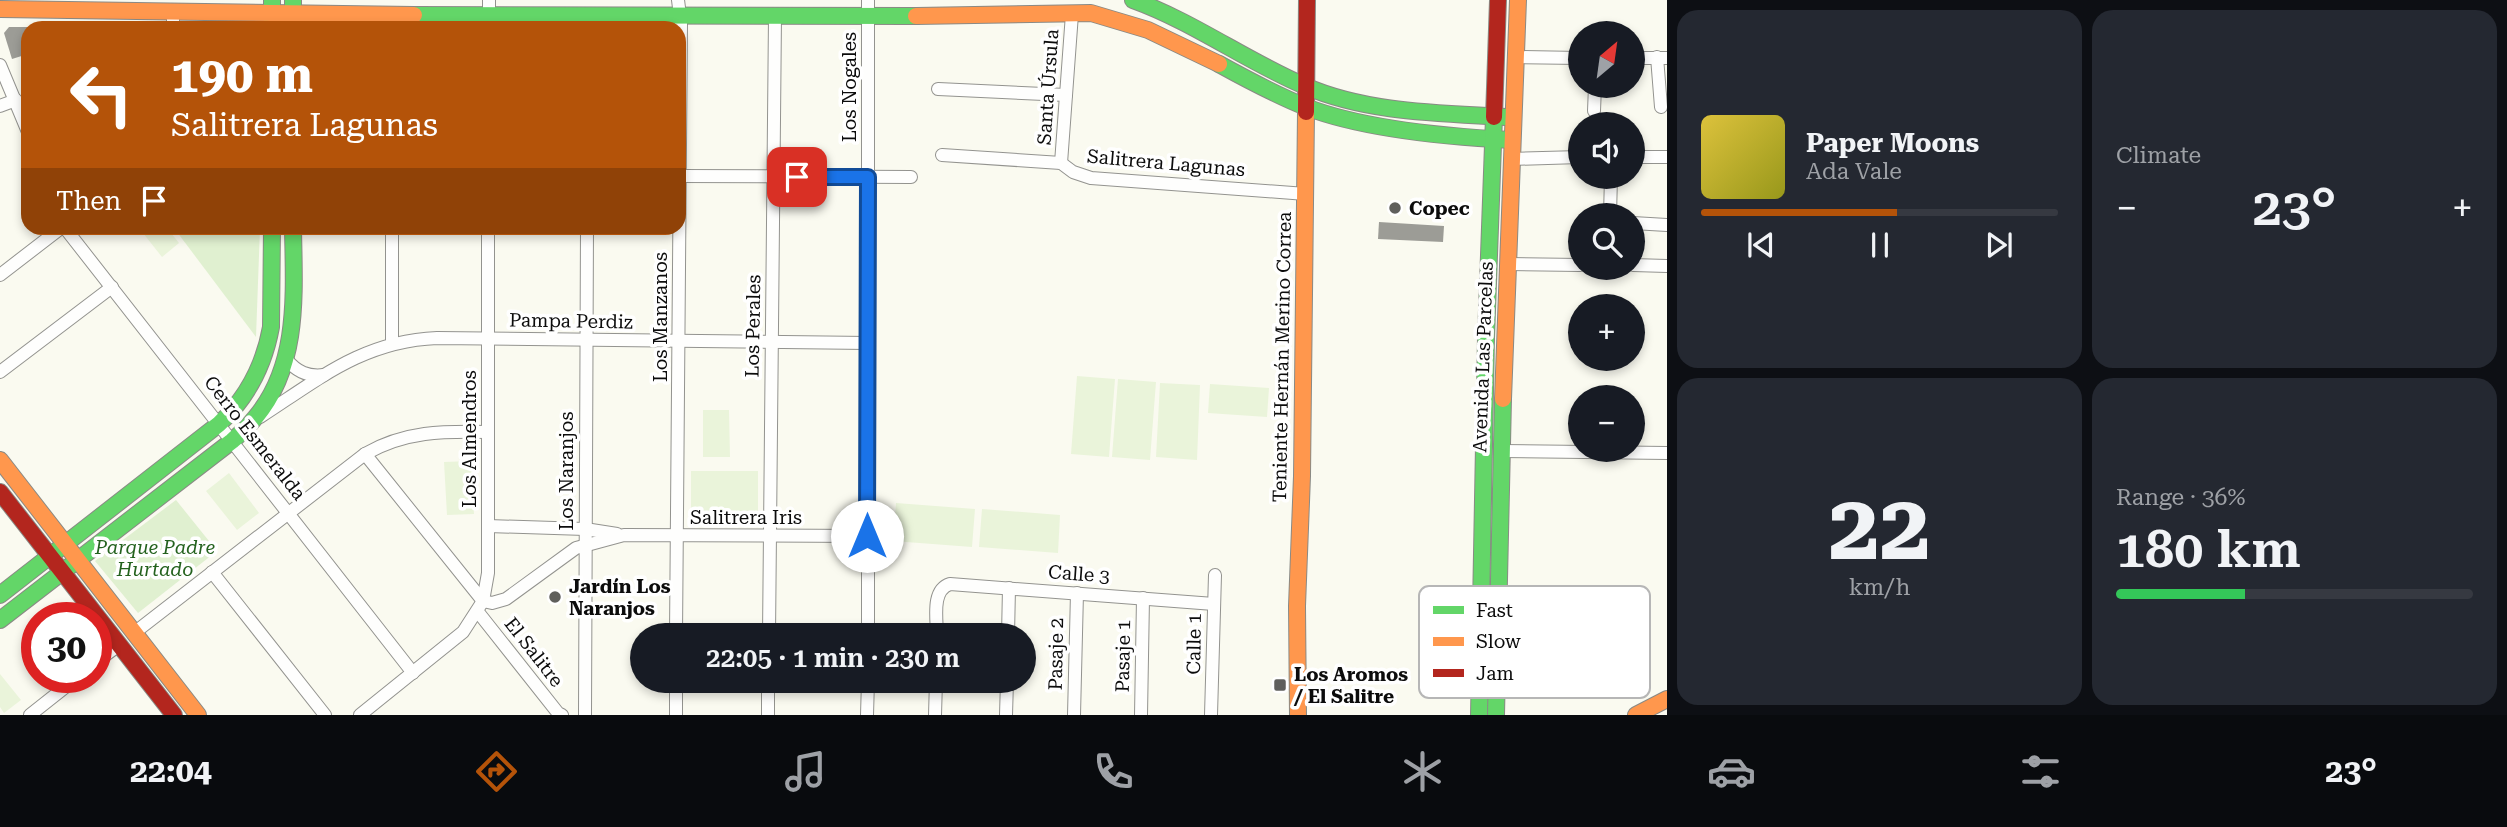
<!DOCTYPE html>
<html lang="en">
<head>
<meta charset="utf-8">
<style>
	body { margin:0; font-family:"Roboto Serif",serif; background:#242831; color:#f1f3f6; height:100vh; display:flex; flex-direction:column; font-size:26px; white-space:nowrap }
	* { box-sizing:border-box; margin:0 }
	p { font-size:23px; color:#9ea1a6 }
	.icon { flex:none; width:38px; height:38px; fill:none; stroke:currentColor; stroke-width:2; stroke-linecap:round; stroke-linejoin:round }
	.map { position:relative; flex:1; overflow:hidden }
	.panel { display:flex; flex-direction:column; gap:10px; padding:10px; background:#0d0f14; width:840px }
	.panel>* { flex:none }
	.guide { position:absolute; left:21px; top:21px; width:665px; height:214px; border-radius:21px; box-shadow:0 4px 10px #0003; background:#b45309; color:#fff; overflow:hidden }
	.needle { width:46px; rotate:29deg }
	.tools { position:absolute; left:1568px; top:21px; display:grid; gap:14px }
	.tools a { display:grid; place-items:center; width:77px; height:77px; border-radius:50%; background:#171b24; box-shadow:0 4px 10px #0003; font-size:35px }
	.speed { position:absolute; left:21px; top:602px; display:flex; gap:14px; font-size:35px; font-weight:700; text-align:center }
	.speed>* { display:grid; place-content:center; width:91px; height:91px; border-radius:50%; background:#171b24; box-shadow:0 4px 10px #0003; line-height:1 }
	.speed .limit { border:10px solid #d22; background:#fff; color:#111 }
	.pin { position:absolute; display:grid; place-items:center; width:60px; height:60px; color:#fff; margin:-30px; border-radius:14px; box-shadow:0 4px 10px #0006 }
	.me { position:absolute; width:77px; margin:-38px; rotate:0deg; stroke-linejoin:round; filter:drop-shadow(0 0 5px #0008) }
	.turn { display:flex; align-items:center; gap:24px; height:147px; padding:0 35px; font-size:32px }
	.turn .icon { width:91px; height:91px; stroke-width:2.5 }
	.turn b { display:block; font-size:49px; line-height:60px }
	.then { display:flex; align-items:center; height:66px; padding:0 35px; background:#0003; gap:14px; font-size:26px }
	.big { font-size:52px; font-weight:600; line-height:1.1 }
	.panel .card { flex:1; display:flex; flex-direction:column; justify-content:center; gap:10px; min-width:0; padding:0 24px; border-radius:21px; background:#242831 }
	.panel .dial { align-items:center; gap:0 }
	.dial b { font-size:91px; line-height:1 }
	.song { display:flex; align-items:center; gap:21px }
	.cover { width:84px; height:84px; border-radius:10px; background:linear-gradient(135deg,hsl(50 70% 55%),hsl(60 70% 35%)) }
	.played { height:7px; border-radius:4px; background:linear-gradient(90deg,#b45309 55%,#363941 55%) }
	.keys { display:flex; justify-content:space-around; direction:ltr }
	.heat { display:flex; justify-content:space-between; align-items:center; font-size:38px; direction:ltr }
	.charge { height:10px; border-radius:5px; background:linear-gradient(90deg,#34c759 36%,#363941 0) }
	.panel .tiles { flex:1; display:grid; gap:10px; grid-template-columns:repeat(2,1fr) }
	.trip { position:absolute; left:630px; top:623px; width:406px; height:70px; border-radius:35px; background:#171b24; box-shadow:0 4px 10px #0003; font-weight:600; line-height:70px; text-align:center }
	.tabs { display:flex; height:112px; justify-content:space-around; align-items:center; background:#090b0e; color:#9ea1a6 }
	.tabs .icon { width:49px; height:49px }
	.tabs .on { color:#b45309 }
	.tabs b { font-size:32px; color:#f1f3f6 }
	main { display:flex; flex:1; min-height:0 }
	.map>svg:first-child { display:block }
	.green { fill:#e0f0d0 }
	.pitch { fill:#eaf4da }
	.building { fill:#9c9c96 }
	.lines { fill:none; stroke-linecap:round; stroke-linejoin:round }
	.street-casing { stroke:#93938f; stroke-width:14 }
	.fast-casing { stroke:#8a8a85; stroke-width:18 }
	.slow-casing { stroke:#8a8a85; stroke-width:18 }
	.jam-casing { stroke:#8a8a85; stroke-width:18 }
	.street { stroke:#fefefd; stroke-width:12 }
	.fast { stroke:#63d668; stroke-width:16 }
	.slow { stroke:#ff974d; stroke-width:16 }
	.jam { stroke:#b3261e; stroke-width:16 }
	.route-casing { stroke:#114b97; stroke-width:18 }
	.route { stroke:#1a73e8; stroke-width:12 }
	.poi-dot { fill:#5f5f5c; stroke:#fff; stroke-width:2.5 }
	.labels { text-anchor:middle; dominant-baseline:central; stroke-width:7; stroke-linejoin:round; paint-order:stroke }
	.street-label { font-size:19px; fill:#0c0c0c; stroke:#fff }
	.poi-label { font-size:19px; font-weight:bold; fill:#0c0c0c; stroke:#fff; text-anchor:start }
	.park-label { font-size:19px; font-style:italic; fill:#24621e; stroke:#fff }
	.key { fill:#fff; stroke:#b6b6b6; stroke-width:2 }
	.key-label { font-size:19px; fill:#0c0c0c }
</style>
</head>
<body>
<main>
<div class="map">
<svg width="1667" height="715" viewBox="0 0 1667 715">
	<rect width="100%" height="100%" fill="#fafaf0"/>
	<g class="green">
		<path d="M 174,228 L 260,228 L 256,337 Z"/>
		<path d="M 176,500 L 217,551 L 138,613 L 95,561 Z"/>
	</g>
	<g class="pitch">
		<path d="M 139,228 L 167,228 L 179,243 L 162,257 Z"/>
		<path d="M 1077,376 L 1115,379 L 1109,457 L 1071,454 Z"/>
		<path d="M 1118,379 L 1156,382 L 1150,460 L 1112,457 Z"/>
		<path d="M 1160,383 L 1200,385 L 1197,460 L 1156,457 Z"/>
		<path d="M 1210,384 L 1269,388 L 1267,417 L 1208,413 Z"/>
		<path d="M 703,410 L 729,410 L 730,457 L 703,457 Z"/>
		<path d="M 471,461 L 474,514 L 447,515 L 444,462 Z"/>
		<path d="M 691,471 L 758,471 L 758,516 L 691,517 Z"/>
		<path d="M 229,473 L 259,513 L 237,530 L 206,491 Z"/>
		<path d="M 896,503 L 975,509 L 972,547 L 893,541 Z"/>
		<path d="M 982,509 L 1060,515 L 1058,553 L 979,547 Z"/>
		<path d="M 0,674 L 21,700 L 4,713 L 0,707 Z"/>
	</g>
	<g class="building">
		<path d="M 9,27 L 28,27 L 28,54 L 12,59 L 4,33 Z"/>
		<path d="M 1379,222 L 1444,226 L 1443,242 L 1378,239 Z"/>
	</g>
	<g class="lines">
		<defs>
			<g id="street">
				<path d="M 489,0 L 489,28"/>
				<path d="M 173,28 L 173,12"/>
				<path d="M 1516,57 L 1580,58"/>
				<path d="M 1657,57 L 1661,107"/>
				<path d="M 1633,58 L 1667,58"/>
				<path d="M 0,65 L 28,132"/>
				<path d="M 938,89 L 1066,95"/>
				<path d="M 0,106 L 16,100"/>
				<path d="M 1594,111 L 1595,86"/>
				<path d="M 942,155 L 1061,163 L 1073,172 L 1091,178 L 1306,194"/>
				<path d="M 1633,157 L 1667,157"/>
				<path d="M 1511,159 L 1580,157"/>
				<path d="M 1061,163 L 1072,14"/>
				<path d="M 679,176 L 911,177"/>
				<path d="M 1610,215 L 1611,177"/>
				<path d="M 1633,223 L 1667,225"/>
				<path d="M 65,228 L 413,673"/>
				<path d="M 392,228 L 392,343"/>
				<path d="M 1508,264 L 1580,265"/>
				<path d="M 1633,265 L 1667,266"/>
				<path d="M 0,275 L 61,228"/>
				<path d="M 287,360 C 297,372 308,377 324,375"/>
				<path d="M 0,372 L 112,287"/>
				<path d="M 260,417 C 319,379 363,341 437,338 L 868,343"/>
				<path d="M 1501,451 L 1667,453"/>
				<path d="M 365,454 L 483,601 L 492,603 L 506,599 L 576,548 L 624,535 L 868,536"/>
				<path d="M 488,526 L 585,529 L 617,534"/>
				<path d="M 212,572 L 325,715"/>
				<path d="M 478,612 L 558,713 L 562,715"/>
				<path d="M 134,633 L 365,454 C 405,431 443,431 488,432"/>
				<path d="M 676,635 L 681,23 L 678,0"/>
				<path d="M 769,635 L 775,16"/>
				<path d="M 868,635 L 868,0"/>
				<path d="M 937,635 C 937,619 931,590 950,584 L 1214,604"/>
				<path d="M 1008,635 L 1009,588"/>
				<path d="M 96,662 L 119,645"/>
				<path d="M 30,715 L 78,677"/>
				<path d="M 360,715 L 463,632 L 483,601 L 488,573 L 488,228"/>
				<path d="M 585,715 L 587,228"/>
				<path d="M 676,715 L 676,681"/>
				<path d="M 768,715 L 768,681"/>
				<path d="M 867,715 L 868,681"/>
				<path d="M 935,715 L 936,681"/>
				<path d="M 1006,715 L 1007,681"/>
				<path d="M 1074,715 L 1077,593"/>
				<path d="M 1141,715 L 1143,598"/>
				<path d="M 1211,715 L 1215,575"/>
			</g>
			<g id="fast">
				<path d="M 272,0 L 272,28"/>
				<path d="M 293,0 L 293,28"/>
				<path d="M 1133,0 C 1194,22 1246,61 1305,86 C 1367,113 1440,113 1506,117"/>
				<path d="M 414,15 L 916,16"/>
				<path d="M 1219,64 C 1248,80 1276,95 1306,107 C 1363,129 1450,137 1512,140"/>
				<path d="M 0,595 L 219,424 C 248,397 264,366 271,327 L 272,228"/>
				<path d="M 0,620 L 232,441 C 240,434 248,427 255,418 C 300,365 294,293 293,228"/>
				<path d="M 1479,715 L 1486,338 L 1494,117"/>
				<path d="M 1496,715 L 1503,399"/>
			</g>
			<g id="slow">
				<path d="M 0,9 L 414,15"/>
				<path d="M 916,16 L 1091,13 L 1148,30 L 1219,64"/>
				<path d="M 1503,399 L 1518,0"/>
				<path d="M 0,460 L 198,715"/>
				<path d="M 1298,715 L 1297,606 L 1302,476 L 1306,112"/>
				<path d="M 1636,715 L 1667,699"/>
			</g>
			<g id="jam">
				<path d="M 1306,112 L 1307,0"/>
				<path d="M 1494,117 L 1498,0"/>
				<path d="M 0,492 L 174,715"/>
			</g>
		</defs>
		<use href="#street" class="street-casing"/>
		<use href="#fast" class="fast-casing"/>
		<use href="#slow" class="slow-casing"/>
		<use href="#jam" class="jam-casing"/>
		<use href="#street" class="street"/>
		<use href="#fast" class="fast"/>
		<use href="#slow" class="slow"/>
		<use href="#jam" class="jam"/>
	</g>
	<g class="lines">
		<defs>
			<path id="route" d="M 797,177 L 868,177 L 867,536"/>
		</defs>
		<use href="#route" class="route-casing"/>
		<use href="#route" class="route"/>
	</g>
	<g class="poi-dot">
		<circle cx="1395" cy="208" r="7"/>
		<circle cx="555" cy="597" r="7"/>
		<rect x="1273" y="678" width="14" height="14" rx="3.5"/>
	</g>
	<g class="labels">
		<g class="street-label">
			<text transform="translate(849 87) rotate(-90)">Los Nogales</text>
			<text transform="translate(1048 87) rotate(-86)">Santa Úrsula</text>
			<text transform="translate(1166 163) rotate(5)">Salitrera Lagunas</text>
			<text transform="translate(660 317) rotate(-90)">Los Manzanos</text>
			<text transform="translate(571 321) rotate(1)">Pampa Perdiz</text>
			<text transform="translate(753 326) rotate(-89)">Los Perales</text>
			<text transform="translate(1282 357) rotate(-89)">Teniente Hernán Merino Correa</text>
			<text transform="translate(1483 357) rotate(-88)">Avenida Las Parcelas</text>
			<text transform="translate(255 438) rotate(52)">Cerro Esmeralda</text>
			<text transform="translate(469 439) rotate(-90)">Los Almendros</text>
			<text transform="translate(566 471) rotate(-90)">Los Naranjos</text>
			<text x="746" y="517">Salitrera Iris</text>
			<text transform="translate(1079 574) rotate(4)">Calle 3</text>
			<text transform="translate(1194 644) rotate(-89)">Calle 1</text>
			<text transform="translate(534 652) rotate(52)">El Salitre</text>
			<text transform="translate(1056 654) rotate(-89)">Pasaje 2</text>
			<text transform="translate(1123 656) rotate(-89)">Pasaje 1</text>
		</g>
		<g class="poi-label">
			<text x="1409" y="208">Copec</text>
			<text x="569" y="586">Jardín Los<tspan x="569" dy="22">Naranjos</tspan></text>
			<text x="1294" y="674">Los Aromos<tspan x="1294" dy="22">/ El Salitre</tspan></text>
		</g>
		<g class="park-label">
			<text x="155" y="547">Parque Padre<tspan x="155" dy="22">Hurtado</tspan></text>
		</g>
	</g>
	<rect x="1419" y="586" width="231" height="112" rx="10" class="key"/>
	<rect x="1433" y="606" width="31" height="8" fill="#63d668"/>
	<rect x="1433" y="637" width="31" height="9" fill="#ff974d"/>
	<rect x="1433" y="669" width="31" height="8" fill="#b3261e"/>
	<g class="key-label">
		<text x="1476" y="617">Fast</text>
		<text x="1476" y="648">Slow</text>
		<text x="1476" y="680">Jam</text>
	</g>
</svg>
<div class="tools">
<a><svg class="needle" viewBox="-14 -14 28 28"><path d="M0-13l5 13h-10z" fill="#e53935"/><path d="M0 13l5-13h-10z" fill="#9ea1a6"/></svg></a>
<a><svg class="icon" aria-label="sound" viewBox="0 0 24 24"><path d="M4 9h4l5-4v14l-5-4H4zM17 9q2 3 0 6"/></svg></a>
<a><svg class="icon" aria-label="search" viewBox="0 0 24 24"><circle cx="10" cy="10" r="6"/><path d="M15 15l6 6"/></svg></a>
<a>+</a>
<a>−</a>
</div>
<div class="speed"><div class="limit">30</div></div>
<div class="pin" style="left:797px;top:177px;background:#d93025"><svg class="icon" aria-label="arrive" viewBox="0 0 24 24"><path d="M6 21V4h12l-3 4 3 4H6"/></svg></div>
<svg class="me" style="left:867px;top:536px" viewBox="-20 -20 40 40"><circle r="19" fill="#fff"/><path d="M0-13L10 11 0 6-10 11z" fill="#1a73e8"/></svg>
<div class="trip">22:05 · 1 min · 230 m</div>
<div class="guide">
<div class="turn"><svg class="icon" aria-label="left" viewBox="0 0 24 24"><path d="M17 20v-9H6M10 6l-5 5 5 5"/></svg><div><b>190 m</b>Salitrera Lagunas</div></div>
<div class="then">Then<svg class="icon" aria-label="arrive" viewBox="0 0 24 24"><path d="M6 21V4h12l-3 4 3 4H6"/></svg></div>
</div>
</div>
<section class="panel">
<div class="tiles">
<div class="card">
<div class="song"><i class="cover"></i><div><b>Paper Moons</b><p>Ada Vale</p></div></div>
<div class="played"></div>
<div class="keys"><svg class="icon" aria-label="previous" viewBox="0 0 24 24"><path d="M18 5L8 12l10 7zM5 5v14"/></svg><svg class="icon" aria-label="pause" viewBox="0 0 24 24"><path d="M8 5v14M16 5v14"/></svg><svg class="icon" aria-label="next" viewBox="0 0 24 24"><path d="M6 5l10 7-10 7zM19 5v14"/></svg></div>
</div>
<div class="card"><p>Climate</p>
<div class="heat"><a>−</a><b class="big">23°</b><a>+</a></div>
</div>
<div class="card dial"><b>22</b><p>km/h</p></div>
<div class="card"><p>Range · 36%</p><b class="big">180 km</b><div class="charge"></div></div>
</div>
</section>
</main>
<nav class="tabs">
<b>22:04</b>
<svg class="icon on" aria-label="directions" viewBox="0 0 24 24"><path d="M12 3l9 9-9 9-9-9zM9 14v-3h6M13 9l2 2-2 2"/></svg>
<svg class="icon" aria-label="music" viewBox="0 0 24 24"><path d="M9 18V5l10-2v13"/><circle cx="6" cy="18" r="3"/><circle cx="16" cy="16" r="3"/></svg>
<svg class="icon" aria-label="phone" viewBox="0 0 24 24"><path d="M5 4h4l2 5-3 2q2 4 5 5l2-3 5 2v4C11 20 4 13 5 4z"/></svg>
<svg class="icon" aria-label="climate" viewBox="0 0 24 24"><path d="M12 3v18M4 7l16 10M4 17L20 7"/></svg>
<svg class="icon" aria-label="car" viewBox="0 0 24 24"><path d="M5 17H2v-5l4-1 3-4h7l3 4 3 1v5h-3M9 17h6M6 11h13"/><circle cx="7" cy="17" r="2"/><circle cx="17" cy="17" r="2"/></svg>
<svg class="icon" aria-label="filters" viewBox="0 0 24 24"><path d="M4 7h16M4 17h16"/><circle cx="9" cy="7" r="2"/><circle cx="15" cy="17" r="2"/></svg>
<b>23°</b>
</nav>
</body>
</html>
